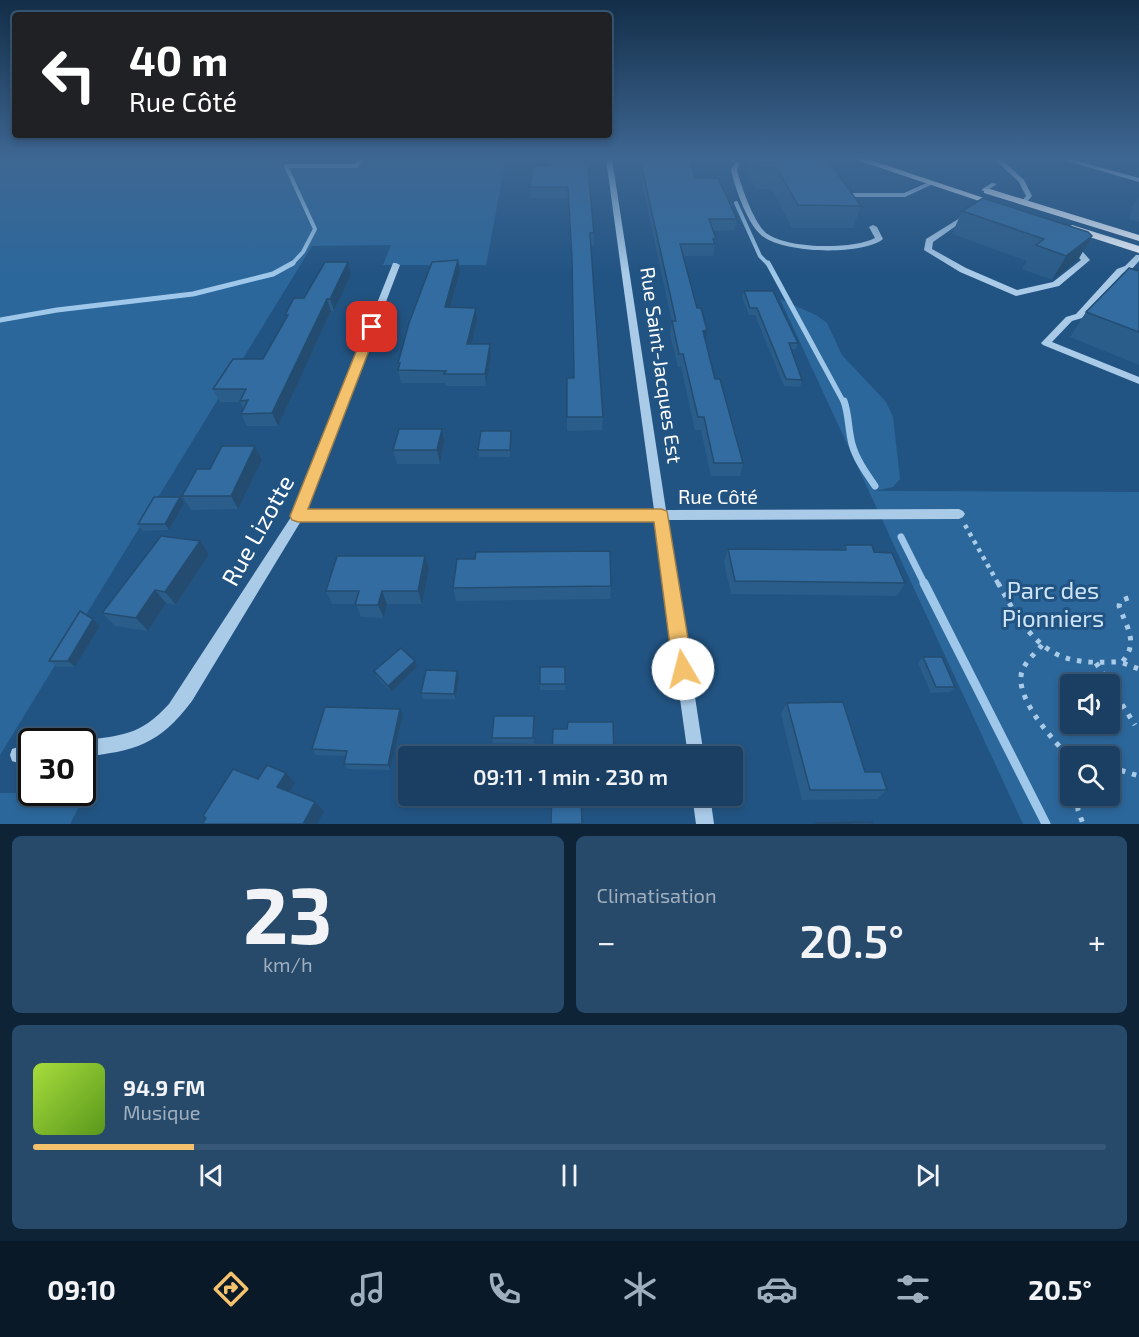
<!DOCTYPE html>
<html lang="fr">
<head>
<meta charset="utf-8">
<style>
	body { margin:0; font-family:"Exo 2",sans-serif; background:#274a6b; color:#f1f3f6; height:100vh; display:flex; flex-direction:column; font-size:22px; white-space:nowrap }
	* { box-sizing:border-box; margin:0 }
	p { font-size:20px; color:#9fafbe }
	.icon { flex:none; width:33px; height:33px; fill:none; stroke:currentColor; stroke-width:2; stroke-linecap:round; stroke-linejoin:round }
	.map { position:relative; height:824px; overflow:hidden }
	.sheet { display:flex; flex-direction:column; gap:12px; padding:12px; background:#0e2336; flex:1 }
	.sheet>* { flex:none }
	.guide { position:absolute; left:12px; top:12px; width:600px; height:126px; border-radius:6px; box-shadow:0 3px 9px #0003,0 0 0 2px #385877; background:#202124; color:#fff; overflow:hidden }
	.buttons { position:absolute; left:1060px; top:674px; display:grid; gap:12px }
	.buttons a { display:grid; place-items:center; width:60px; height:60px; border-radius:6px; background:#1a3f62; box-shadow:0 3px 9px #0003,0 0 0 2px #385877; font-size:30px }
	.speed { position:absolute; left:18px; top:728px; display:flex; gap:12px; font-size:30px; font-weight:700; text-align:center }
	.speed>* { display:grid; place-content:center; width:78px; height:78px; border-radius:50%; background:#1a3f62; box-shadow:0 3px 9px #0003,0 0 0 2px #385877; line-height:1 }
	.speed .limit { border:3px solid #111; border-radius:9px; background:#fff; color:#111 }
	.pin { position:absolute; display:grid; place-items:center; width:51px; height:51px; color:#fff; margin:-26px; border-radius:12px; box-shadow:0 3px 9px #0006 }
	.me { position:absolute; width:66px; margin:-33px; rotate:352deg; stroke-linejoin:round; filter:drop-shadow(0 0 4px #0008) }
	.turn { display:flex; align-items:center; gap:21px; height:126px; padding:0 18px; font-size:27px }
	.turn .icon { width:78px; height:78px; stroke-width:2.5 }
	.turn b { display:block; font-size:42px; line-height:51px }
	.big { font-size:45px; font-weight:600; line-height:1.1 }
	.sheet .card { flex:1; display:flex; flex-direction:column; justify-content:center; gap:9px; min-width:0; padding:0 21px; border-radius:9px; background:#274a6b }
	.sheet .dial { align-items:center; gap:0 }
	.dial b { font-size:78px; line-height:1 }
	.song { display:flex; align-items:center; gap:18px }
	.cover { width:72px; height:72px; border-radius:9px; background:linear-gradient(135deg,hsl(80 70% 55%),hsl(90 70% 35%)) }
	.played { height:6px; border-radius:3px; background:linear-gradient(90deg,#f4c26d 15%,#385877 15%) }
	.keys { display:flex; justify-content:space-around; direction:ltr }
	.heat { display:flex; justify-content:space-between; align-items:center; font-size:33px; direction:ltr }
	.sheet .tiles { flex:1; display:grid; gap:12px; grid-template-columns:1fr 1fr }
	.card:last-child { grid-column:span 2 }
	.trip { position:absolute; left:398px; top:746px; width:345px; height:60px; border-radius:6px; background:#1a3f62; box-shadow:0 3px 9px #0003,0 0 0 2px #385877; font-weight:600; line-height:60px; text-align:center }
	.menu { display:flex; height:96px; justify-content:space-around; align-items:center; background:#0a1927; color:#9fafbe }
	.menu .icon { width:42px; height:42px }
	.menu .active { color:#f4c26d }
	.menu b { font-size:27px; color:#f1f3f6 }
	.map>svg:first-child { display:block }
	.green { fill:#2c679b; fill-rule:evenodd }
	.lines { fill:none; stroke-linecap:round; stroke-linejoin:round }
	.stream-far3 { stroke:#9ec7e9; stroke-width:4 }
	.stream-far2 { stroke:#9ec7e9; stroke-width:5 }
	.stream-far1 { stroke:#9ec7e9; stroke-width:7 }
	.stream { stroke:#9ec7e9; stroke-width:9 }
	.path-far1 { stroke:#aacbe8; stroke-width:4.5; stroke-dasharray:4 5; stroke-linecap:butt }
	.path { stroke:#aacbe8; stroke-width:5; stroke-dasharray:4.5 7; stroke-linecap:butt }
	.minor { fill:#aacbe8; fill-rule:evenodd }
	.major { fill:#edf5fe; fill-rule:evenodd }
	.wall { fill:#2b5d8a }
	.shaded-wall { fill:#234c70 }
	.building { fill:#326ca0; stroke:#234c70; stroke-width:1.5 }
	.route { fill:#f4c26d; stroke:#9f7e47; stroke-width:1.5 }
	.labels { text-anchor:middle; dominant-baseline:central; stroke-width:6; stroke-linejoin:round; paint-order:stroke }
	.street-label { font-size:20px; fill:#fff; stroke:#225483 }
	.near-street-label { font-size:24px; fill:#fff; stroke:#225483 }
	.near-park-label { font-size:24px; fill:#cee4f6; stroke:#225483 }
</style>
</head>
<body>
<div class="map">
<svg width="1139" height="824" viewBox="0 0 1139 824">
	<rect width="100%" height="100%" fill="#225483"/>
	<g class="green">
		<path d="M 0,159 L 506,159 L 486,265 L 383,265 L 391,245 L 312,246 L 0,755 Z"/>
		<path d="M 780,299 L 816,315 L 827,323 L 842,355 L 886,402 L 893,417 L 900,479 L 893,487 L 874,491 L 1139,492 L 1139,824 L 1023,824 ZM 1071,684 L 1110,684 L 1110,723 L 1071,723 ZM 1071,756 L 1110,756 L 1110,795 L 1071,795 Z"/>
		<path d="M 0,793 L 86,793 L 70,824 L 0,824 Z"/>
	</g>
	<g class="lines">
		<g class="stream-far3">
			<path d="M 736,203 L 760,256 L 769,265"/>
			<path d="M 291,265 L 303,252 L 315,229 L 286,166 L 356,166 L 361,159"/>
		</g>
		<g class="stream-far2">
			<path d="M 768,263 L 844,403"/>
			<path d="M 0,320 L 57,310 L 193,294 L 273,274 L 293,263"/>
		</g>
		<g class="stream-far1">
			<path d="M 844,401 C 849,415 848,429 852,444 C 856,459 866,473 875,486"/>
			<path d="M 901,537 L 925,585"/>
		</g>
		<path class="stream" d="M 924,583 L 1046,824"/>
		<path class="path-far1" d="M 965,525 L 999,585"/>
		<g class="path">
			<path d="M 998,583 C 1017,617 1037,656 1080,661 C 1093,663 1108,662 1122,662 C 1139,643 1127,628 1119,606 L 1120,601 L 1131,597"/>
			<path d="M 1042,645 C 1035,654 1022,664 1021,676 C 1018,702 1054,741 1071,759"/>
			<path d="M 1096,663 L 1110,684"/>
			<path d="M 1123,663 L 1139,669"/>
			<path d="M 1110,685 L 1135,725"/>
			<path d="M 1110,767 L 1139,776"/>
			<path d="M 1077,795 L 1078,810 L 1083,824"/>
		</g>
		<g class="minor">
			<path d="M 606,159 L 612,159 L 666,510 L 959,509 L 963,511 L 965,514 L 963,517 L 959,519 L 668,520 L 704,756 L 688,756 L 655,520 L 301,521 L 192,701 C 159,745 135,751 82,757 L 81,741 C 122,735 140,736 169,704 L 293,514 L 393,263 L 396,263 L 400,265 L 306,511 L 654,510 Z"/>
			<path d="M 994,159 L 1001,159 L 1024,180 L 1032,196 L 1026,203 L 1021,202 L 1026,196 L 1019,182 Z"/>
			<path d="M 1060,159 L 1070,159 L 1139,178 L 1139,182 Z"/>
			<path d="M 737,162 L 740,164 L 737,170 C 741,186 754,223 766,233 C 787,249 852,250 875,238 L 869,227 L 873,225 L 877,227 L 883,239 C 862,256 778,254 759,233 C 746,220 735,187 731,170 L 735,163 Z"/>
			<path d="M 931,181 L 933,182 L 933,184 L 905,197 L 851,197 L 848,195 L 851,193 L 904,193 Z"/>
			<path d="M 992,183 L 997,184 L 986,191 L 982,191 L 982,189 Z"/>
			<path d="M 968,213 L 973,214 L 933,242 L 932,249 L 966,268 L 1017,290 L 1053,282 L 1081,260 L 1069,247 L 1069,243 L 1075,243 L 1090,260 L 1059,286 L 1016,296 L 960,272 L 924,250 L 926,239 Z"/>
			<path d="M 1136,255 L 1139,255 L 1139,261 L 1131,270 L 1123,273 L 1082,318 L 1072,321 L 1052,342 L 1139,377 L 1139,384 L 1043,345 L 1041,343 L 1043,341 L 1066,317 L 1076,314 L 1117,269 L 1125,266 Z"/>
			<path d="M 32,746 L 32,762 L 18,763 L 12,761 L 10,755 L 12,749 L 18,747 Z"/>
			<path d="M 692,795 L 710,795 L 714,824 L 696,824 Z"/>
		</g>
		<g class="major">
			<path d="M 854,159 L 867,159 L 1005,205 L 997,207 Z"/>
			<path d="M 984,189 L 990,189 L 1139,235 L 1139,241 L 984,193 Z"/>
			<path d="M 1072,225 L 1139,246 L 1139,253 L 1068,230 L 1067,228 Z"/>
		</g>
	</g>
	<g class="wall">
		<path d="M 587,159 L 594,233 L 594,245 L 591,245 L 603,417 L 602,430 L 567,431 L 567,378 L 573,378 L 572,271 L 568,198 L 531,198 L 530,187 L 549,166 Z"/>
		<path d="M 637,159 L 690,159 L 695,178 L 737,219 L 735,230 L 713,231 L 716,239 L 713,256 L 684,256 L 715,379 L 743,463 L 740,476 L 711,476 L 701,430 L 695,430 L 681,367 L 678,367 L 670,334 L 672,322 Z"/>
		<path d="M 749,159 L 827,159 L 861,206 L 853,228 L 792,228 L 772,189 L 755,189 L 747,172 Z"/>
		<path d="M 1094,159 L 1139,159 L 1139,172 Z"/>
		<path d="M 1139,196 L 1139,222 L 1129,219 L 1133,205 Z"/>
		<path d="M 983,198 L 1078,260 L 1052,280 L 1022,269 L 1027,261 L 952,234 L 962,211 Z"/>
		<path d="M 458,260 L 460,271 L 450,308 L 476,308 L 477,320 L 472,344 L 490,344 L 491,356 L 486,386 L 446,386 L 445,383 L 401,383 L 398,370 L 399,368 L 398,363 Z"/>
		<path d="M 348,262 L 351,274 L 334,311 L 331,311 L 278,426 L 247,426 L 241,414 L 244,409 L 240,402 L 220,402 L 213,389 L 263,359 L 286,319 L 285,315 Z"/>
		<path d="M 1139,271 L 1139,365 L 1070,337 L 1086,312 Z"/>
		<path d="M 744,291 L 798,343 L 796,349 L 791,349 L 802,380 L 800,387 L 784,386 L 755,315 L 749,315 L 742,297 Z"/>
		<path d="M 511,431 L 512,438 L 510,457 L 479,457 L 478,450 Z"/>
		<path d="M 444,442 L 440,464 L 397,464 L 393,450 Z"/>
		<path d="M 255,446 L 262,460 L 238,509 L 191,510 L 182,496 L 210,469 Z"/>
		<path d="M 184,504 L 169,530 L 143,531 L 138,524 Z"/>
		<path d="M 200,541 L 209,554 L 176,605 L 166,603 L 148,631 L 115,626 L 102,613 Z"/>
		<path d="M 845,545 L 874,552 L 905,583 L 897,596 L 731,594 L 724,562 L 728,549 L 842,550 Z"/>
		<path d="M 429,569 L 422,604 L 387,604 L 384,618 L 361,617 L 356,604 L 332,604 L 326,591 Z"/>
		<path d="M 611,586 L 610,599 L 456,601 L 453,588 Z"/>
		<path d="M 93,619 L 100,626 L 75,667 L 57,667 L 49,661 Z"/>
		<path d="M 923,657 L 955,687 L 950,692 L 931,693 L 918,663 Z"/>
		<path d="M 417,667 L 391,692 L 377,677 L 374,671 Z"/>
		<path d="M 565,667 L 565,690 L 540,690 L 540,684 Z"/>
		<path d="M 459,677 L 456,699 L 424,699 L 421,693 Z"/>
		<path d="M 787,703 L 865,772 L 887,790 L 877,799 L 802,800 L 781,714 Z"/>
		<path d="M 403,715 L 390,770 L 348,769 L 344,764 L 346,756 L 316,755 L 312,749 Z"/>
		<path d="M 534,716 L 534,744 L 493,743 L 492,738 Z"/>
		<path d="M 552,795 L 608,795 L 607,799 L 581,799 Z"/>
	</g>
	<g class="shaded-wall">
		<path d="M 1092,236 L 1078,260 L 1052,280 L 1066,256 Z"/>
		<path d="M 458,260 L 460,271 L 447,319 L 445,307 Z"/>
		<path d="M 348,262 L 351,274 L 334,311 L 330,299 Z"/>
		<path d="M 327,299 L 331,311 L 278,426 L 272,413 Z"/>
		<path d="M 476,308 L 477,320 L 469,356 L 467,344 Z"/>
		<path d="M 707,330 L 705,342 L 703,331 Z"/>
		<path d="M 490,344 L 491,356 L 486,386 L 485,374 Z"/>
		<path d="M 442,429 L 444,442 L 440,464 L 437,450 Z"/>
		<path d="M 511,431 L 512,438 L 510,457 L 510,450 Z"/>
		<path d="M 255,446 L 262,460 L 238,509 L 231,496 Z"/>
		<path d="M 180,497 L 184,504 L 169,530 L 165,524 Z"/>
		<path d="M 200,541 L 209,554 L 176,605 L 165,592 Z"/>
		<path d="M 425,556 L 429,569 L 422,604 L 418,591 Z"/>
		<path d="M 155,590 L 166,603 L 148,631 L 136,618 Z"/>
		<path d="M 382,591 L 387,604 L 384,618 L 378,605 Z"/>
		<path d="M 93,619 L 100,626 L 75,667 L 68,661 Z"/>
		<path d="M 415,661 L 417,667 L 391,692 L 388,686 Z"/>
		<path d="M 457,671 L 459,677 L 456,699 L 454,694 Z"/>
		<path d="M 400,709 L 403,715 L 390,770 L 388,765 Z"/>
		<path d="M 286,773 L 295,783 L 287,796 L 277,787 Z"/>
		<path d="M 315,802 L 324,811 L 317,824 L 303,824 Z"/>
	</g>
	<g class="building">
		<path d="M 549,159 L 587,159 L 594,233 L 590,233 L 603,417 L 567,417 L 567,378 L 574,378 L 572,259 L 568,187 L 530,187 L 533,166 L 549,166 Z"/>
		<path d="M 640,159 L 690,159 L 695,178 L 718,178 L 737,219 L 709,219 L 716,239 L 713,239 L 715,244 L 680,244 L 697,308 L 701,308 L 707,330 L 703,331 L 715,379 L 720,379 L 743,463 L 714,463 L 704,417 L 698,417 L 683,354 L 679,354 L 672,321 L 676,321 Z"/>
		<path d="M 755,159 L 827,159 L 861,206 L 798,205 L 777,168 L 759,168 Z"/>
		<path d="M 983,198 L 1088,232 L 1092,236 L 1066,256 L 1036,245 L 1044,239 L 962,211 Z"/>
		<path d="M 458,260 L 445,307 L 476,308 L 467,344 L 490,344 L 485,374 L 444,374 L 446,371 L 398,370 L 400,363 L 398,363 L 409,323 L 432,262 Z"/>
		<path d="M 325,262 L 348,262 L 330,299 L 327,299 L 272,413 L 241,414 L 248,400 L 240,401 L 246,389 L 213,389 L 233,359 L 263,359 L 288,315 L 285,315 L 294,298 L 304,298 Z"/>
		<path d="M 1129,268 L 1139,271 L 1139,332 L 1086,312 Z"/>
		<path d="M 744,291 L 773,291 L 798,343 L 789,343 L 802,380 L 786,379 L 757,308 L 750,308 Z"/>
		<path d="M 399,429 L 442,429 L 437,450 L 393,450 Z"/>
		<path d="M 481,431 L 511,431 L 510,450 L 478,450 Z"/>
		<path d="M 222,446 L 255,446 L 231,496 L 182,496 L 197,469 L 210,469 Z"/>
		<path d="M 154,497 L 180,497 L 165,524 L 138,524 Z"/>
		<path d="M 161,536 L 200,541 L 165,592 L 155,590 L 136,618 L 102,613 Z"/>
		<path d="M 845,545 L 872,545 L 874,552 L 892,553 L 905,583 L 735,581 L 728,549 L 846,550 Z"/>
		<path d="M 610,551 L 611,586 L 453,588 L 457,559 L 475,559 L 476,552 Z"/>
		<path d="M 337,556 L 425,556 L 418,591 L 382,591 L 378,605 L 355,605 L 359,591 L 326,591 Z"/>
		<path d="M 80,611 L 93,619 L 68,661 L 49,661 Z"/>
		<path d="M 401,648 L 415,661 L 388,686 L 374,671 Z"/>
		<path d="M 923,657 L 942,657 L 955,687 L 936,687 Z"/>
		<rect x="540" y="667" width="25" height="17"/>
		<path d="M 426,670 L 457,671 L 454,694 L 421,693 Z"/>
		<path d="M 843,702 L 865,772 L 881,772 L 887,790 L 810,790 L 787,703 Z"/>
		<path d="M 325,707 L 400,709 L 388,765 L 344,764 L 347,751 L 312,749 Z"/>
		<path d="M 494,716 L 534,716 L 533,738 L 492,738 Z"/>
		<path d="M 568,722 L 613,722 L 614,756 L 552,756 L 553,729 L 567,729 Z"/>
		<path d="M 267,765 L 286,773 L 277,787 L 315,802 L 303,824 L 202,824 L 206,818 L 203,816 L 233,769 L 258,779 Z"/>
		<path d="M 552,795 L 581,795 L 582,824 L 551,824 Z"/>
		<path d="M 872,822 L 872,824 L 816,824 L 816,823 Z"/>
	</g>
	<linearGradient id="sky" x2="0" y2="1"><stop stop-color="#132e48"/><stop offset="0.58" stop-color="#3e6793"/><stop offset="1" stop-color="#3e6793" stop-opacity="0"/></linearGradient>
	<rect width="1139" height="274" fill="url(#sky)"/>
	<path class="route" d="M 372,323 L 378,327 L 308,509 L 661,509 L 667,511 L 693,669 L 690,675 L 683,678 L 676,675 L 673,669 L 654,522 L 298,522 L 292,520 L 290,516 L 366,327 Z"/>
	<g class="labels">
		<g class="street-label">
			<text transform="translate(662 365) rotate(82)">Rue Saint-Jacques Est</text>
			<text x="718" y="496">Rue Côté</text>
		</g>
		<g class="near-street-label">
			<text transform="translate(257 530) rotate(-61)">Rue Lizotte</text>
		</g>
		<g class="near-park-label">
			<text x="1053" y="589">Parc des<tspan x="1053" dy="28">Pionniers</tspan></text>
		</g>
	</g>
</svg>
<div class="buttons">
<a><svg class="icon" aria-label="sound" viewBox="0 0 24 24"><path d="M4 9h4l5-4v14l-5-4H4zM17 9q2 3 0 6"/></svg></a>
<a><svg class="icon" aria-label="search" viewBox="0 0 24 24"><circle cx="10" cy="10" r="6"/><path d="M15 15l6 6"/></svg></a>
</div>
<div class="speed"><div class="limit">30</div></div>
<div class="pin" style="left:372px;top:327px;background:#d93025"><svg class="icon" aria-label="arrive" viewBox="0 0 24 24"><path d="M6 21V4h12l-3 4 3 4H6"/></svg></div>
<svg class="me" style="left:683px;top:669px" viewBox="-20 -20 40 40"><circle r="19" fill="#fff"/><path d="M0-13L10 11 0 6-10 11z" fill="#f4c26d"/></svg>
<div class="trip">09:11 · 1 min · 230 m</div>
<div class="guide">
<div class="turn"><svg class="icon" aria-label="left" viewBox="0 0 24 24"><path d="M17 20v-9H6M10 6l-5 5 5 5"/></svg><div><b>40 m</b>Rue Côté</div></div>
</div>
</div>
<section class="sheet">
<div class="tiles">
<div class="card dial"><b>23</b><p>km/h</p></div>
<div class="card"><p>Climatisation</p>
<div class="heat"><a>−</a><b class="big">20.5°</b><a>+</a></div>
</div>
<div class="card">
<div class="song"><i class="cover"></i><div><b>94.9 FM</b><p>Musique</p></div></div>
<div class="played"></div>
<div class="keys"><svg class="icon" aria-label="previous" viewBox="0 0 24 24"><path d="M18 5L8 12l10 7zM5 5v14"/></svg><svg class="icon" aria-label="pause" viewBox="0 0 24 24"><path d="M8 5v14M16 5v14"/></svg><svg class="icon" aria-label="next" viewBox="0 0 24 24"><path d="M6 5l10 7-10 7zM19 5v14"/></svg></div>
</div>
</div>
</section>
<nav class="menu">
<b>09:10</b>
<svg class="icon active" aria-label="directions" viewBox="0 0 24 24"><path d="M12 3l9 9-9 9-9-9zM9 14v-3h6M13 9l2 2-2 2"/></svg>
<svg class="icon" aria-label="music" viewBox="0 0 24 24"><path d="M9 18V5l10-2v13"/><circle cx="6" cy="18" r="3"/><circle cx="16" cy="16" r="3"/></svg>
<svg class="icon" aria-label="phone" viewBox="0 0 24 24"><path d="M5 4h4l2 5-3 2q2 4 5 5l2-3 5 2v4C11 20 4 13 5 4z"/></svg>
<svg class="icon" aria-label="climate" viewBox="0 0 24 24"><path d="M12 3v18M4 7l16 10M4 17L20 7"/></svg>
<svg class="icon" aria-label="car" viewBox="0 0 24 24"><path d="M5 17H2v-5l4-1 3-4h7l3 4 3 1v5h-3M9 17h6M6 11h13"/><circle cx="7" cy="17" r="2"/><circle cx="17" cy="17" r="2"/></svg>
<svg class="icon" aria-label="filters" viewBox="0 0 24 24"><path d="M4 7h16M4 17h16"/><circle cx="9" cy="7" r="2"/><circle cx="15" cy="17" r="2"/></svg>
<b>20.5°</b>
</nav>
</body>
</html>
